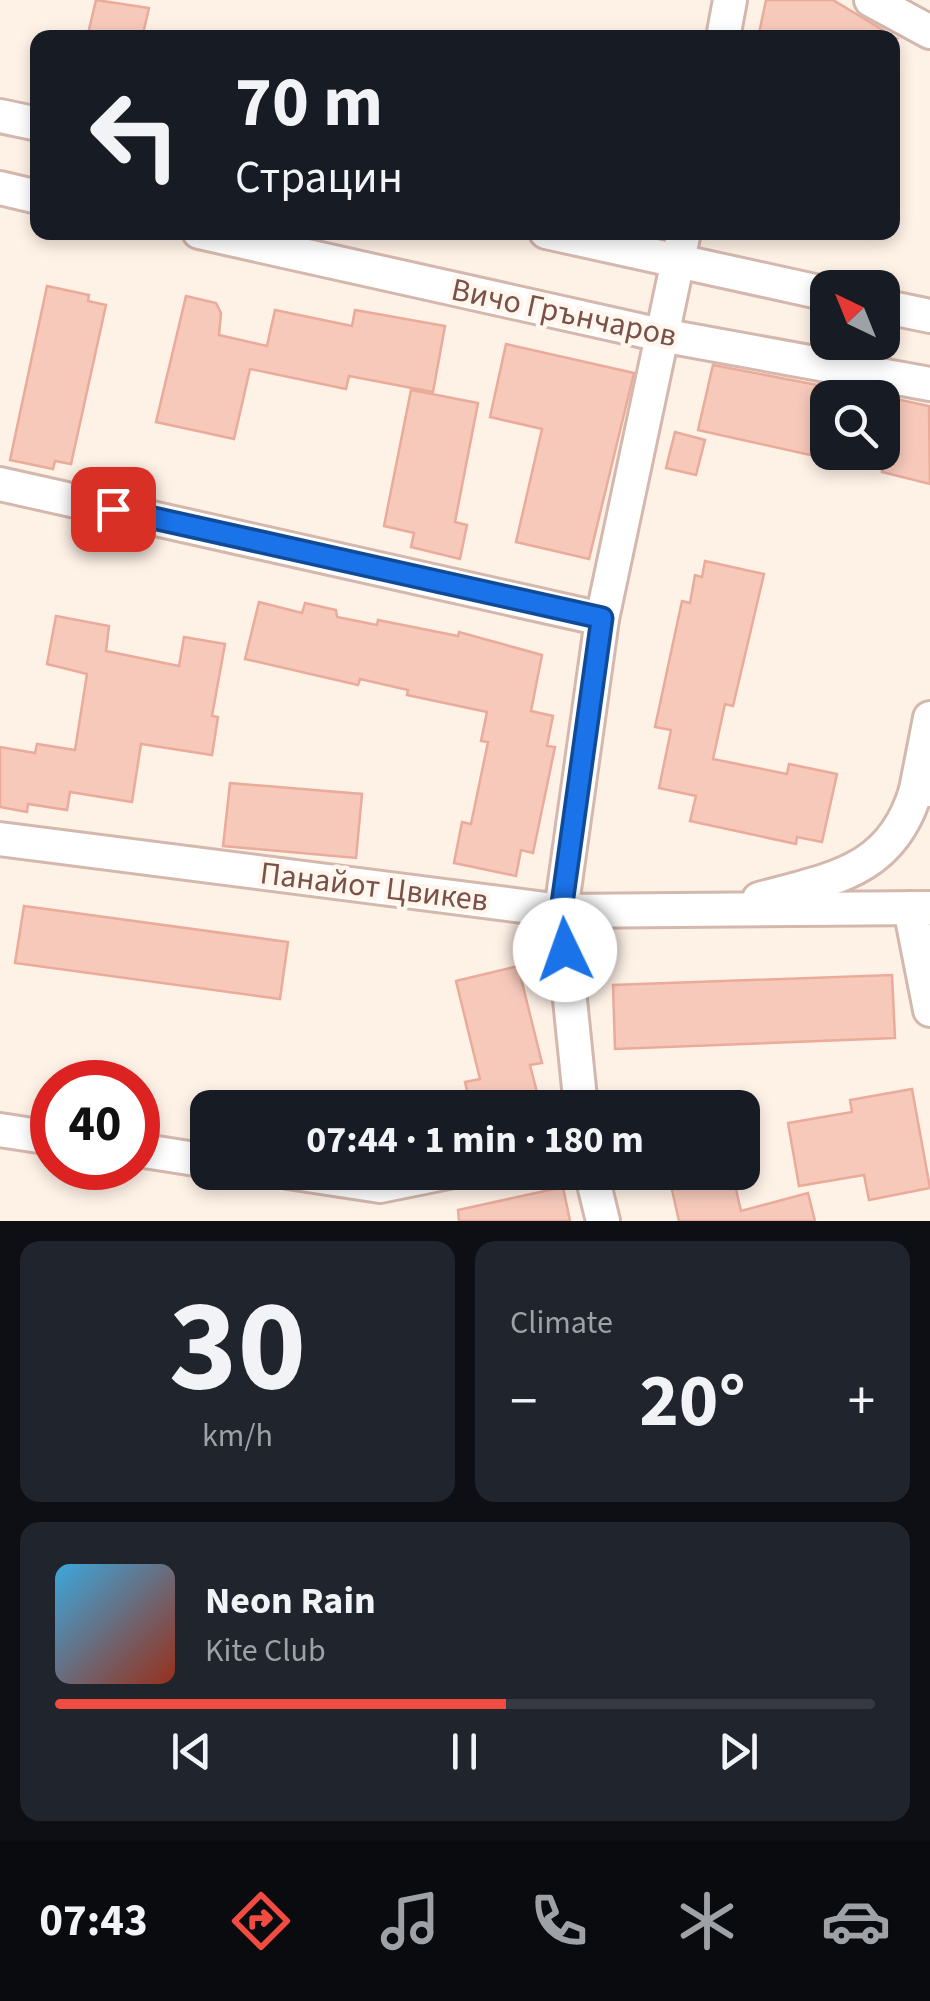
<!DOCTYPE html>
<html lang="en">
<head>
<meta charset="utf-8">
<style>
	body { margin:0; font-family:"Source Sans 3",sans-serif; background:#20242c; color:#f1f3f6; height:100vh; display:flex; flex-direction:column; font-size:38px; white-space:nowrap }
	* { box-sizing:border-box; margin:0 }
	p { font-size:32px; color:#9ea1a6 }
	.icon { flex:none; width:55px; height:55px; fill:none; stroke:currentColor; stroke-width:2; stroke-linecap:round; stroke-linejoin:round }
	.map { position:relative; height:1221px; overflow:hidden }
	.side { display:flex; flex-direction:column; gap:20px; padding:20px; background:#0d0f14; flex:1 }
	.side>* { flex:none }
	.banner { position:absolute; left:30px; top:30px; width:870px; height:210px; border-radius:20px; box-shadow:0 5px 15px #0003; background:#171b24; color:#f1f3f6; overflow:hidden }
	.needle { width:65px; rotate:317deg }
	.tools { position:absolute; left:810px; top:270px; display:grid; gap:20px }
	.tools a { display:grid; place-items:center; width:90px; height:90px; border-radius:20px; background:#171b24; box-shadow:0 5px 15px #0003; font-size:50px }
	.speed { position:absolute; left:30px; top:1060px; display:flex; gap:20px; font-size:50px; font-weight:700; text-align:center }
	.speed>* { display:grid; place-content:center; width:130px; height:130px; border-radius:50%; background:#171b24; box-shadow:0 5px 15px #0003; line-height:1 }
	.speed .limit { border:15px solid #d22; background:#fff; color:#111 }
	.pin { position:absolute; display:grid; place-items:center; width:85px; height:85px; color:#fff; margin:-42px; border-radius:20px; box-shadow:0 5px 15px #0006 }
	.me { position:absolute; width:110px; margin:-55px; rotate:357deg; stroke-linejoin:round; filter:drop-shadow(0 0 8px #0008) }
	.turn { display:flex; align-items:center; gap:35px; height:210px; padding:0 40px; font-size:45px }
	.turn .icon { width:130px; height:130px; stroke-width:2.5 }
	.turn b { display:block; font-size:70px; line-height:85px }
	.big { font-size:75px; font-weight:700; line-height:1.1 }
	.side .card { flex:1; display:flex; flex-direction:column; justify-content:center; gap:15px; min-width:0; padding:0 35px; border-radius:20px; background:#20242c }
	.side .dial { align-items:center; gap:0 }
	.dial b { font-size:130px; line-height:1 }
	.song { display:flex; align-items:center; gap:30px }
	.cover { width:120px; height:120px; border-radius:15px; background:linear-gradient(135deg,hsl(200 70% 55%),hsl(10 70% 35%)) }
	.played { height:10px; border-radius:5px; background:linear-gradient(90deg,#f14b42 55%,#363941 55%) }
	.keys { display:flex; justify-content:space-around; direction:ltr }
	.heat { display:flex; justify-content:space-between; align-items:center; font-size:55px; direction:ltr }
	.side .tiles { flex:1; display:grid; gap:20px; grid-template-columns:1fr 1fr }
	.card:last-child { grid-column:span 2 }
	.trip { position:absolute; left:190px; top:1090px; width:570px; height:100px; border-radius:20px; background:#171b24; box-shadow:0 5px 15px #0003; font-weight:700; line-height:100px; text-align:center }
	.dock { display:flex; height:160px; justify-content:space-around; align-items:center; background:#090b0e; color:#9ea1a6 }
	.dock .icon { width:70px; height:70px }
	.dock .selected { color:#f14b42 }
	.dock b { font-size:45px; color:#f1f3f6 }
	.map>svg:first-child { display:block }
	.building { fill:#f6c9bb; stroke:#eaab9a; stroke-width:2.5 }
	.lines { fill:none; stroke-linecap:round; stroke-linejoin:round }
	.minor-casing { stroke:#d4b8ad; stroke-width:38 }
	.minor { stroke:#fff; stroke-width:32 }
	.route-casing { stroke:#114b97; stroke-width:25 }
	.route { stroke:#1a73e8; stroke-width:18 }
	.labels { text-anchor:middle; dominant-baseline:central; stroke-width:9; stroke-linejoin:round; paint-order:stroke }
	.street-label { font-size:32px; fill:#7a5148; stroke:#fff6ee }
</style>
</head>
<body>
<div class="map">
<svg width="930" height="1221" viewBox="0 0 930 1221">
	<rect width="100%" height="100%" fill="#fef1e6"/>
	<g class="building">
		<path d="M 96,0 L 149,8 L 142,38 L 87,38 Z"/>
		<path d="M 766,0 L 833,0 L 896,38 L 758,38 Z"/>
		<path d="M 47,286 L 89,295 L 88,301 L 106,305 L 71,464 L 55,461 L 53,469 L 10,460 Z"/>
		<path d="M 186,296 L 216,303 L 221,313 L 219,335 L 267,346 L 275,310 L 352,326 L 355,310 L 445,326 L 433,392 L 349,376 L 346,389 L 250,369 L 234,439 L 156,422 Z"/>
		<path d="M 506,344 L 634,373 L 589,559 L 516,542 L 542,429 L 490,417 Z"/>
		<path d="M 713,365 L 828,387 L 828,459 L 698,430 Z"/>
		<path d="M 411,390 L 478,403 L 455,522 L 467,525 L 460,559 L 411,547 L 414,533 L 384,526 Z"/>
		<path d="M 882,396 L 929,406 L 930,484 L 882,472 Z"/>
		<path d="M 675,432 L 705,440 L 696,475 L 666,468 Z"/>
		<path d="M 705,561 L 764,574 L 733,706 L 725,704 L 713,759 L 787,774 L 789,764 L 837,774 L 822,842 L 797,837 L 796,844 L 690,821 L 696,796 L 659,788 L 671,730 L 655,727 L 682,601 L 690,603 L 695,575 L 702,577 Z"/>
		<path d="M 259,602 L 302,613 L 305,603 L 336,610 L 337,617 L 377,625 L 378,620 L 458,636 L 459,632 L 542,655 L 531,711 L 553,716 L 547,746 L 555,747 L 533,853 L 521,850 L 516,876 L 454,863 L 462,822 L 471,824 L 488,742 L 481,741 L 487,712 L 407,695 L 408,690 L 360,679 L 358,685 L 245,659 Z"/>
		<path d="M 56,616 L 109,626 L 106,651 L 179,666 L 184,637 L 225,644 L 212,716 L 218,717 L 212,755 L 141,744 L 132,802 L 70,792 L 67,810 L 28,804 L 27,812 L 0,807 L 0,747 L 35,753 L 37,744 L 75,750 L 87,674 L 47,664 Z"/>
		<path d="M 230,783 L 362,794 L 356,858 L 223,846 Z"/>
		<path d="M 24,906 L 288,942 L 280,999 L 15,963 Z"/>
		<path d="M 518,966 L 542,1063 L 530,1065 L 541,1108 L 471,1108 L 465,1082 L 480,1079 L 456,981 Z"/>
		<path d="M 892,975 L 895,1038 L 615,1049 L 613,985 Z"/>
		<path d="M 912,1089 L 930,1188 L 869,1200 L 864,1175 L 799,1186 L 788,1123 L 852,1112 L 850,1100 Z"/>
		<path d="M 707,1172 L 732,1172 L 741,1211 L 808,1193 L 815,1221 L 679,1221 L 670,1181 Z"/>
		<path d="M 563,1187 L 570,1221 L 459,1221 L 458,1210 Z"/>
	</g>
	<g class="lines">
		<defs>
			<g id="minor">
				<path d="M 871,0 L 930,32"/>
				<path d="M 723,38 L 730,0"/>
				<path d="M 0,116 L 38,124"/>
				<path d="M 0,188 L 38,197"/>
				<path d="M 199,232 L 661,335 L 930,384"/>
				<path d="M 546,232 L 828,294"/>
				<path d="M 882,306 L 930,316"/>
				<path d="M 0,484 L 602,619"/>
				<path d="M 916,790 L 930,718"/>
				<path d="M 0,839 L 561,911 L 930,908"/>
				<path d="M 759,899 C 832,879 892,872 916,790 L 930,790"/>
				<path d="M 910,908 L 930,1010"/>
				<path d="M 581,1108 L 561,911 L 602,619 L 684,232"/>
				<path d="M 0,1130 L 52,1138"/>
				<path d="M 138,1150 L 208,1161"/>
				<path d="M 288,1172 L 380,1186 L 449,1172"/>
				<path d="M 591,1172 L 603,1221"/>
			</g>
		</defs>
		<use href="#minor" class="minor-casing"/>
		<use href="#minor" class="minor"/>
	</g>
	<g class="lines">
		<defs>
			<path id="route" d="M 113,509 L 602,618 L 561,911 L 565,950"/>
		</defs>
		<use href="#route" class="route-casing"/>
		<use href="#route" class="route"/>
	</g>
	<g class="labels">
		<g class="street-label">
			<text transform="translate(564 313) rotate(12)">Вичо Грънчаров</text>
			<text transform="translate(374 887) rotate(7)">Панайот Цвикев</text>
		</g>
	</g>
</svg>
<div class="tools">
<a><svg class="needle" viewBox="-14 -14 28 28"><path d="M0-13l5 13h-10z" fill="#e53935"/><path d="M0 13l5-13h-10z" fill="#9ea1a6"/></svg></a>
<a><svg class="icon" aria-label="search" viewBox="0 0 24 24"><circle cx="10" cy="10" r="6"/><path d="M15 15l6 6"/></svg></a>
</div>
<div class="speed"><div class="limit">40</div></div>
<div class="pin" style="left:113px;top:509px;background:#d93025"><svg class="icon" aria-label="arrive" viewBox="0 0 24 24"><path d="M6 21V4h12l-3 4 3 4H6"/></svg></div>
<svg class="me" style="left:565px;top:950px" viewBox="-20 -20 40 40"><circle r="19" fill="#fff"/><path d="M0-13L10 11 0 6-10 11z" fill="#1a73e8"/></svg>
<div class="trip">07:44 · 1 min · 180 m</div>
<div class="banner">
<div class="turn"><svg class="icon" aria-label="left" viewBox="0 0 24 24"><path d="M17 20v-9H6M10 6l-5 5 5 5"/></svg><div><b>70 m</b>Страцин</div></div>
</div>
</div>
<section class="side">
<div class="tiles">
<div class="card dial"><b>30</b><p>km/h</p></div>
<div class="card"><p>Climate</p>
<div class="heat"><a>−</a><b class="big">20°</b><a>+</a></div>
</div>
<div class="card">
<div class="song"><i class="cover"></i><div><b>Neon Rain</b><p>Kite Club</p></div></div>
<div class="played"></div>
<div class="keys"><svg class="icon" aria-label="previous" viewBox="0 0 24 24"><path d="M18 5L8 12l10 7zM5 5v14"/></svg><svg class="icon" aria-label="pause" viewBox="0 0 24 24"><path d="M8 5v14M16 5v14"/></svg><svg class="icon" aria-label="next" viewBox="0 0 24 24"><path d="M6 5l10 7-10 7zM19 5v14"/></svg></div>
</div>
</div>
</section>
<nav class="dock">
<b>07:43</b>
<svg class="icon selected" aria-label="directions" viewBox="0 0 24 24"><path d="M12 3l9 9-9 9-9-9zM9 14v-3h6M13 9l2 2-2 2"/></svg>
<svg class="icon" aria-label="music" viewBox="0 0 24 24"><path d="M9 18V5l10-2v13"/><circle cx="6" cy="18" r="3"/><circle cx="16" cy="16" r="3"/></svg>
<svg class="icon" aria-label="phone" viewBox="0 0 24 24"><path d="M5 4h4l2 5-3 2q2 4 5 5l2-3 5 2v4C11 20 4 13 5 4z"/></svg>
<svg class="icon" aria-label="climate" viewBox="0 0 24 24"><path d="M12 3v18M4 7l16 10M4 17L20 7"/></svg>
<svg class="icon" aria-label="car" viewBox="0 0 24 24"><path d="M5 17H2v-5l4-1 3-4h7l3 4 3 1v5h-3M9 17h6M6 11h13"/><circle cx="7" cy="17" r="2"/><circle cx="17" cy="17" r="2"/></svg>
</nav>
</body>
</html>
